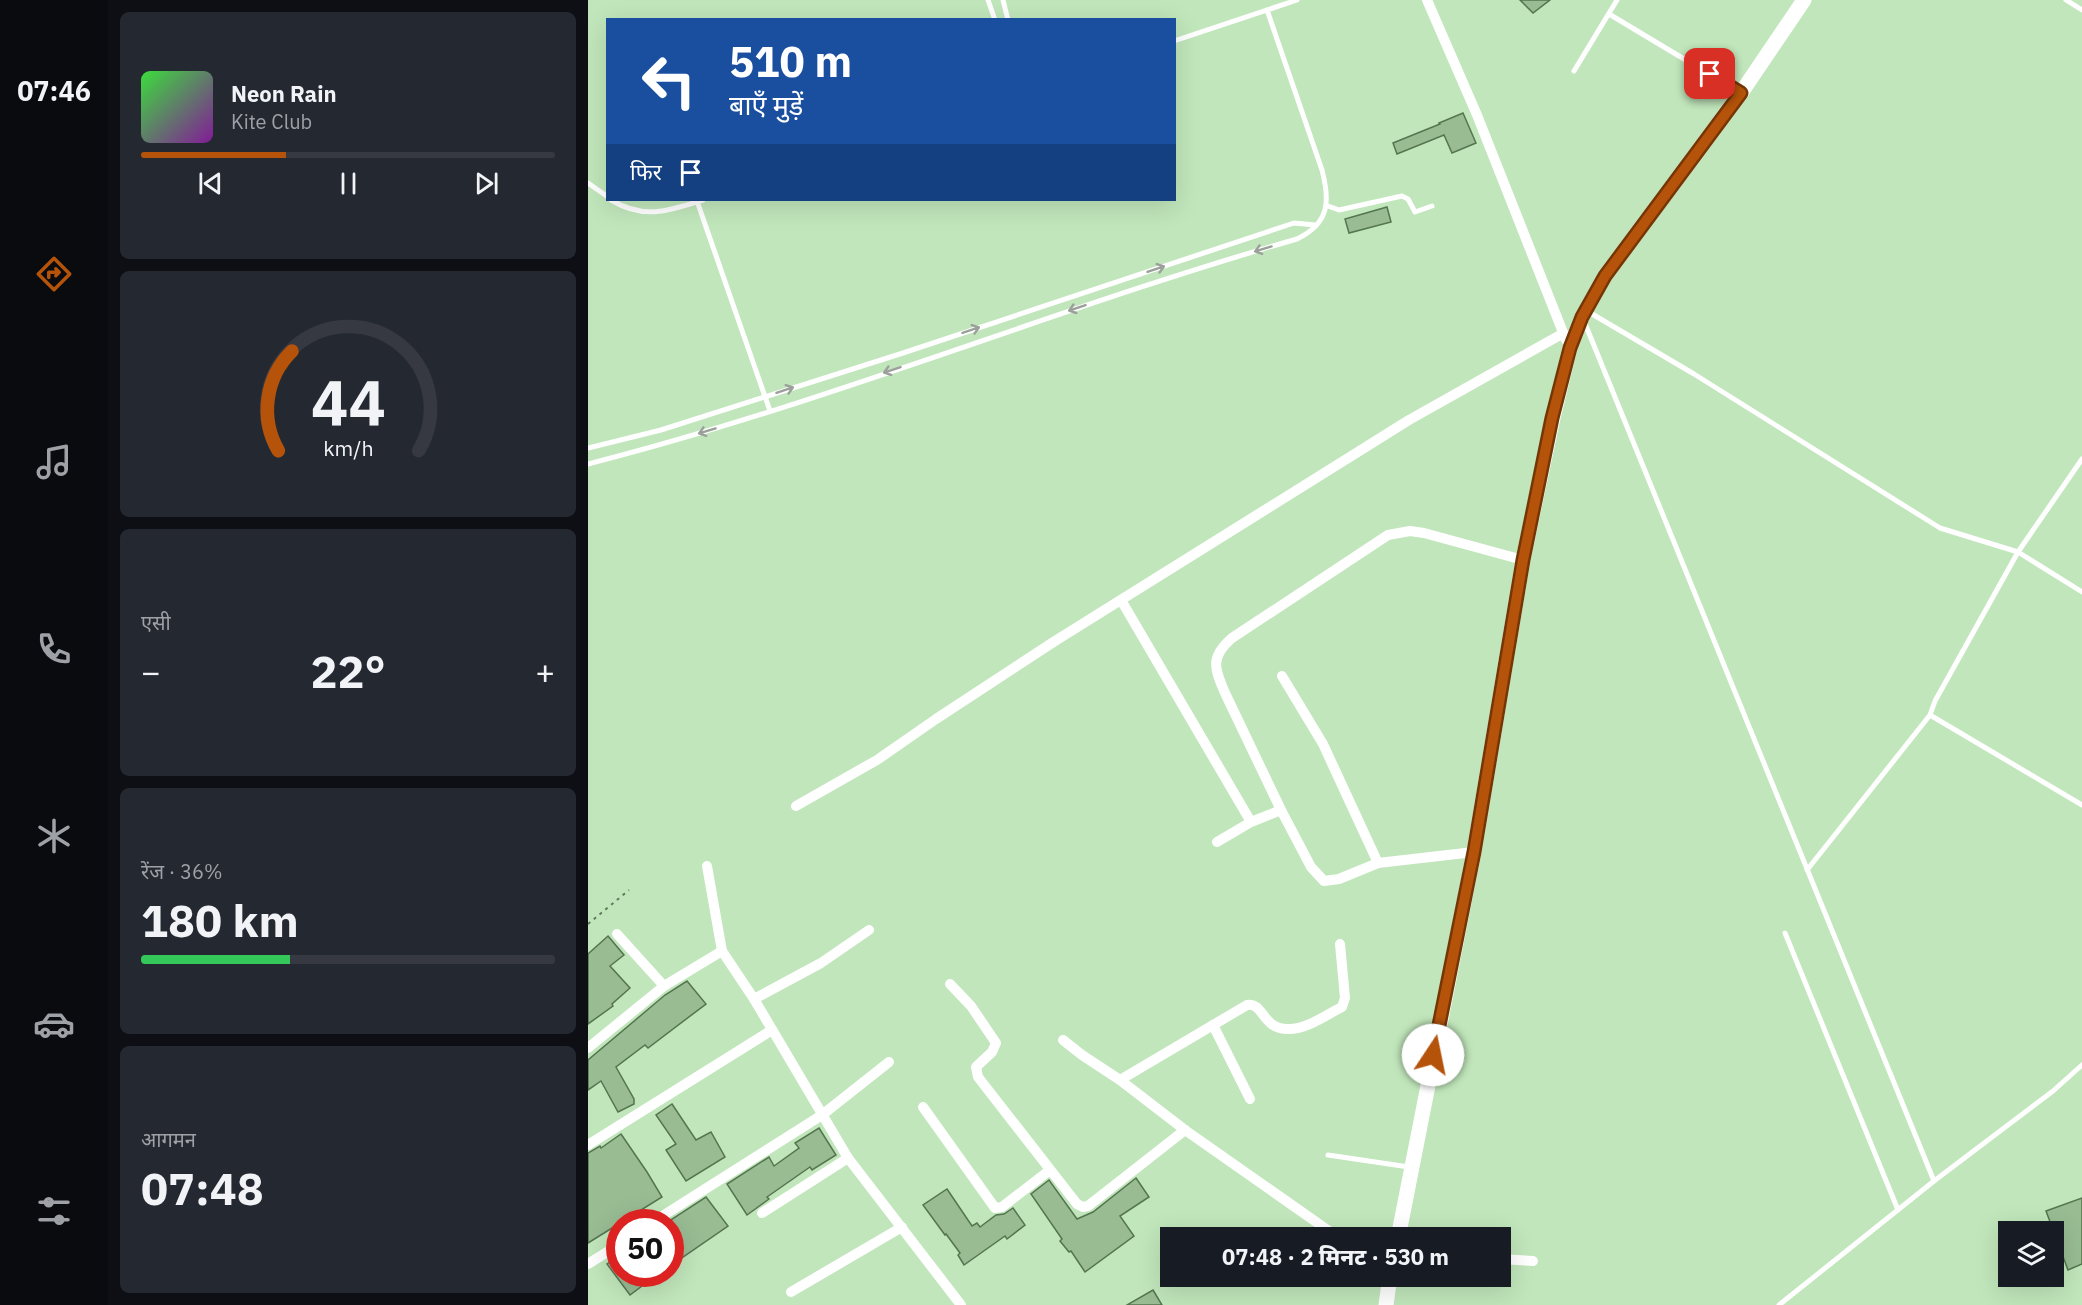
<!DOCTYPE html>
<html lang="hi">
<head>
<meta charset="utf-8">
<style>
	body { margin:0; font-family:"IBM Plex Sans","Noto Sans Devanagari",sans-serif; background:#242831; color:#f1f3f6; height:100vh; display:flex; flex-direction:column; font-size:22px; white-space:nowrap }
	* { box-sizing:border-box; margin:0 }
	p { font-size:20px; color:#9ea1a6 }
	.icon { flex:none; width:33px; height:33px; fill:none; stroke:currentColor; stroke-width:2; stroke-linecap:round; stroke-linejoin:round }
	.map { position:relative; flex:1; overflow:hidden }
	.sheet { display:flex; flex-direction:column; gap:12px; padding:12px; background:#0d0f14; width:480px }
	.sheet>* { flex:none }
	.guide { position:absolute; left:18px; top:18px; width:570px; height:183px; border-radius:0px; box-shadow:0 6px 24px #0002; background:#1a4fa0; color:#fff; overflow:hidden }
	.fabs { position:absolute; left:1410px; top:1221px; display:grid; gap:12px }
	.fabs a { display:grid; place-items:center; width:66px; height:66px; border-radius:0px; background:#171b24; box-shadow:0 6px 24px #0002; font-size:30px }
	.speed { position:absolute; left:18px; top:1209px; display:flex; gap:12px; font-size:30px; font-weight:700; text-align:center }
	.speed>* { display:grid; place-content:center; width:78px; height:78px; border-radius:50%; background:#171b24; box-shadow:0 6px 24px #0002; line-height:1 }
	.speed .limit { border:9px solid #d22; background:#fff; color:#111 }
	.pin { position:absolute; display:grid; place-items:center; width:51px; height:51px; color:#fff; margin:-26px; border-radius:12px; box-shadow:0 3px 9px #0006 }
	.me { position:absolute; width:66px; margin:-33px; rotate:11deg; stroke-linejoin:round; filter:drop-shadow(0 0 4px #0008) }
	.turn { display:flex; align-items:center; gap:21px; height:126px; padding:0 24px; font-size:27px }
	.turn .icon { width:78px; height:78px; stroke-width:2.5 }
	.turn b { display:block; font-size:42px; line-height:51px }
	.then { display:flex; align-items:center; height:57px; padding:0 24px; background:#0003; gap:12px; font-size:22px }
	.big { font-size:45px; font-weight:800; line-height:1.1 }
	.sheet .widget { flex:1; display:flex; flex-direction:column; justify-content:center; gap:9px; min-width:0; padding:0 21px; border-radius:9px; background:#242831 }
	.sheet .dial { align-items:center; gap:0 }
	.dial svg { height:156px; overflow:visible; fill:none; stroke:#363941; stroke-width:7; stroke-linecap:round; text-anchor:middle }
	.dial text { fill:#f1f3f6; stroke:none }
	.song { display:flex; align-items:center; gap:18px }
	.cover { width:72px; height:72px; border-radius:9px; background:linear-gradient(135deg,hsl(120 70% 55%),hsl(290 70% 35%)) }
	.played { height:6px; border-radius:3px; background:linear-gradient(90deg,#b45309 35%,#363941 35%) }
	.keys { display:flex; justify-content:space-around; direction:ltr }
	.heat { display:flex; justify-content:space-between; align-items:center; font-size:33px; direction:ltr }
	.charge { height:9px; border-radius:4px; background:linear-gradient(90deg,#34c759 36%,#363941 0) }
	.trip { position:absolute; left:572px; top:1227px; width:351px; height:60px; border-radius:0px; background:#171b24; box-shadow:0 6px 24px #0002; font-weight:800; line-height:60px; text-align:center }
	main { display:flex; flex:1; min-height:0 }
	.tab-bar { display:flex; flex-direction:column; width:108px; justify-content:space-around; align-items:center; background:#090b0e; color:#9ea1a6 }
	.tab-bar .icon { width:42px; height:42px }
	.tab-bar .on { color:#b45309 }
	.tab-bar b { font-size:27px; color:#f1f3f6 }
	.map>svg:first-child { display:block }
	.building { fill:#99bc93; stroke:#54754f; stroke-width:1.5 }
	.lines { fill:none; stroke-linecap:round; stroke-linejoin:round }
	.path { stroke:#627a5f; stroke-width:2; stroke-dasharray:3 4.5; stroke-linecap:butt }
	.lane { stroke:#fff; stroke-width:5 }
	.street { stroke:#fff; stroke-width:10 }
	.secondary { stroke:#fff; stroke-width:15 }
	.oneway { stroke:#9ba09b }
	.route-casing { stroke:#753606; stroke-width:15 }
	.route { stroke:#b45309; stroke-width:10 }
</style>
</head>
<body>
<main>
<nav class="tab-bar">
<b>07:46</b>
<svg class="icon on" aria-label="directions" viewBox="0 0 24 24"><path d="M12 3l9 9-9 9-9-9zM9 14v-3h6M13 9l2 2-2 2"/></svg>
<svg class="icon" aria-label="music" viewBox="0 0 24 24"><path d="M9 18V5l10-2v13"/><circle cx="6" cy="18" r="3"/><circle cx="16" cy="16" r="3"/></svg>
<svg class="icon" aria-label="phone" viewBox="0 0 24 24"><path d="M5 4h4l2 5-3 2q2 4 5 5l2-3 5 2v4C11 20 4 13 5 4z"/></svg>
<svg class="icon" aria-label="climate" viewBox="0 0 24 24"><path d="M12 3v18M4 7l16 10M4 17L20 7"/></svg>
<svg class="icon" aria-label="car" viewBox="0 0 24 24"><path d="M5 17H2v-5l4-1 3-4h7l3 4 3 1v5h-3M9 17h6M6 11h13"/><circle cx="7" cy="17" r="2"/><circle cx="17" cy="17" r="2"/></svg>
<svg class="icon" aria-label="filters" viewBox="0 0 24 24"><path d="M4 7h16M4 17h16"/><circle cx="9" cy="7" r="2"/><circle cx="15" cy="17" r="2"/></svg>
</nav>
<section class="sheet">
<div class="widget">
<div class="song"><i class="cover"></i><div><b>Neon Rain</b><p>Kite Club</p></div></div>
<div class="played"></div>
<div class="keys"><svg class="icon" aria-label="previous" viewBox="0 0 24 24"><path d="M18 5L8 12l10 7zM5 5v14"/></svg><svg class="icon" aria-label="pause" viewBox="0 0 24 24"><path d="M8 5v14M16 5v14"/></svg><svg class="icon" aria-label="next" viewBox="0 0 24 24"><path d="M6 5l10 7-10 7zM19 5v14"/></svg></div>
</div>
<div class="widget dial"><svg viewBox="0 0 100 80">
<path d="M14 69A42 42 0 1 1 86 69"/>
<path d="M14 69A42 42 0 0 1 21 18" stroke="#b45309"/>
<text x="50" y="56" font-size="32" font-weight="700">44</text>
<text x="50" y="72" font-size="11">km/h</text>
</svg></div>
<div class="widget"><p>एसी</p>
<div class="heat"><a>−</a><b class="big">22°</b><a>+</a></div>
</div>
<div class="widget"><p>रेंज · 36%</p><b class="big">180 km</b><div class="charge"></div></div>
<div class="widget"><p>आगमन</p><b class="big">07:48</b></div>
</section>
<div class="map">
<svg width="1494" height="1305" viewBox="0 0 1494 1305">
	<rect width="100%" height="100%" fill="#c1e6bb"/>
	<g class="building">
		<path d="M 932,0 L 962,0 L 945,13 Z"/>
		<path d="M 875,113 L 888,143 L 864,153 L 856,135 L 809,154 L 805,143 L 852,124 L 851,123 Z"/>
		<path d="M 799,207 L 803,222 L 761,233 L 757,219 Z"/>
		<path d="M 20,936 L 36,955 L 22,966 L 42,988 L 24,1004 L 25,1006 L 0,1024 L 0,954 Z"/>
		<path d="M 99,981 L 118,1004 L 60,1048 L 57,1045 L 28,1067 L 46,1099 L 46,1104 L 30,1112 L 13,1081 L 0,1090 L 0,1060 L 77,995 Z"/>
		<path d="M 84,1104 L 108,1140 L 123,1132 L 137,1157 L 98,1181 L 78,1150 L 88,1144 L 68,1115 Z"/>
		<path d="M 231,1128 L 248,1155 L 224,1170 L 222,1167 L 179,1197 L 181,1199 L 159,1215 L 139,1184 L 181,1157 L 186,1166 L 211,1148 L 207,1143 Z"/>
		<path d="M 33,1134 L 59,1172 L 74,1197 L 0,1243 L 0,1153 L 12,1146 L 13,1148 Z"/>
		<path d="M 548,1178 L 561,1197 L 532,1216 L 546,1236 L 497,1272 L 483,1251 L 481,1252 L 472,1241 L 474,1239 L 443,1194 L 461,1180 L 489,1219 L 505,1212 Z"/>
		<path d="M 359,1189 L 384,1226 L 389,1223 L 392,1227 L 408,1215 L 416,1214 L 425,1208 L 437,1225 L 419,1239 L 417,1236 L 376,1265 L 370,1255 L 372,1253 L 358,1234 L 357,1235 L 335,1205 Z"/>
		<path d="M 118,1197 L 140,1226 L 82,1266 L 82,1222 L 81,1221 Z"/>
		<path d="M 1494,1198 L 1494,1264 L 1480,1270 L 1458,1211 Z"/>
		<path d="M 32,1255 L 32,1274 L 70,1274 L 42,1295 L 19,1264 Z"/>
		<path d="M 565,1290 L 574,1305 L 539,1305 Z"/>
	</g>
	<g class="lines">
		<path class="path" d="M 0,924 L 41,890"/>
		<g class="lane">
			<path d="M 400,0 L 407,20"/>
			<path d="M 415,0 L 420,20"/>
			<path d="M 1478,0 L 1494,10"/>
			<path d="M 1021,14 L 1151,92"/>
			<path d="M 586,41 L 709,0"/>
			<path d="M 986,71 L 1029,0"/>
			<path d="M 0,183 L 20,197"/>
			<path d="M 23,200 C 56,220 81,211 115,200"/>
			<path d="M 109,201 L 182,411"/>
			<path d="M 740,206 L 751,210 L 814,196 L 820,199 L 827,212 L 844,206"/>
			<path d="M 999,311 L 1106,374 L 1352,528 L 1430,552 L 1494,592"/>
			<path d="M 996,321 L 1346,1181"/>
			<path d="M 0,448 L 73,430 L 315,353 L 706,223 L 727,225"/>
			<path d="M 1494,459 L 1430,552 L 1347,701 L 1342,715 L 1494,805"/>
			<path d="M 0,464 C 240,403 471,307 709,239 C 742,223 742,201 734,170 L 679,10"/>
			<path d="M 1219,870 L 1342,715"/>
			<path d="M 1197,933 L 1310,1210"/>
			<path d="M 740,1155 L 821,1167"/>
			<path d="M 1191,1305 L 1346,1181 L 1465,1091 L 1494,1065"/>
		</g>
		<g class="street">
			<path d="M 839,0 L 889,115 L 978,340"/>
			<path d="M 533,600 L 663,822"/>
			<path d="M 694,676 L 735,744 L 790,863"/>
			<path d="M 208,806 L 289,760 L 348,719 L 467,641 L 821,420 L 974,334"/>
			<path d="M 629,842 L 663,822 L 693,810"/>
			<path d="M 886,852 L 790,863 L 751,879 L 736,881 L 723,867 L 693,810 L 637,693 C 626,668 622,657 644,638 L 800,535 L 822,531 L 836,533 L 935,560"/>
			<path d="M 119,866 L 134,951 L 166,999 L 260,1158 L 373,1305"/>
			<path d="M 29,934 L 76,986"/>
			<path d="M 362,984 L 383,1006 L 408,1043 L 404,1052 L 388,1067 L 390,1077 L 489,1204 L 495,1207 L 500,1206 L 597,1130"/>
			<path d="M 166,999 L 233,963 L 281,930"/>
			<path d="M 625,1025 L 662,1099"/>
			<path d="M 475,1040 L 494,1055 L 532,1080 L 597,1130 L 751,1238"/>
			<path d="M 0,1048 L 76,986 L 134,951"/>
			<path d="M 532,1080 L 659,1005 C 676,1002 674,1030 701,1029 C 719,1029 738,1015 754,1007 L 757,998 L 752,944"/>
			<path d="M 335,1107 L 407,1208 L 414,1207 L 462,1170"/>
			<path d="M 0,1145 L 184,1030"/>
			<path d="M 174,1213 L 260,1158"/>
			<path d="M 65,1222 L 234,1115 L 301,1062"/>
			<path d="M 912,1259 L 945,1261"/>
			<path d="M 0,1264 L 32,1244"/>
			<path d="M 203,1292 L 314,1227"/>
		</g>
		<g class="secondary">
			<path d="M 810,1238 L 886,852 L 935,560 L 965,418 L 982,348 L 994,317 L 1017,276 L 1153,93 L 1216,0"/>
			<path d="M 798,1305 L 802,1276"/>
		</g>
	</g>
	<defs><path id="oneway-shaft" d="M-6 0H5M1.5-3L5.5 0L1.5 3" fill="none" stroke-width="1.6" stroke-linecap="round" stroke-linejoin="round" transform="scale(1.5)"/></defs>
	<g class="oneway">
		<use href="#oneway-shaft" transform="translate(675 249) rotate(163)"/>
		<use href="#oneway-shaft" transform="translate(568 269) rotate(-18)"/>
		<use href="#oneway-shaft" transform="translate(489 308) rotate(161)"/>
		<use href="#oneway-shaft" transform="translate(383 330) rotate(-18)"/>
		<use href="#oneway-shaft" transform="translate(304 370) rotate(162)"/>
		<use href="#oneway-shaft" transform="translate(197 390) rotate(-18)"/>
		<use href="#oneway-shaft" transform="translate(119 431) rotate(163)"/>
	</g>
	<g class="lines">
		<defs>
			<path id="route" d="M 845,1055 L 886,852 L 935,560 L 964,418 L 982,348 L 994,317 L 1017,276 L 1153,93 L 1122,74"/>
		</defs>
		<use href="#route" class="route-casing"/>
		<use href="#route" class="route"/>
	</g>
</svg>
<div class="fabs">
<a><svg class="icon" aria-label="layers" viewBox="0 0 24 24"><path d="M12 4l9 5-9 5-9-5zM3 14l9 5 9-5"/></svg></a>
</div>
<div class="speed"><div class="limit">50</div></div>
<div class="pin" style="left:1122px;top:74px;background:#d93025"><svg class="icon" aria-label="arrive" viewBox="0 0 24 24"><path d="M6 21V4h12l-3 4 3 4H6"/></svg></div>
<svg class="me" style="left:845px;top:1055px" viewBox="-20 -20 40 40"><circle r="19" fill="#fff"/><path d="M0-13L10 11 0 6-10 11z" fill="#b45309"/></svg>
<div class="trip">07:48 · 2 मिनट · 530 m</div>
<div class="guide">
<div class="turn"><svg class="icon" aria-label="left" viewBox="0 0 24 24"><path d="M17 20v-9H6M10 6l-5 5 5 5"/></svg><div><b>510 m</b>बाएँ मुड़ें</div></div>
<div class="then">फिर<svg class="icon" aria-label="arrive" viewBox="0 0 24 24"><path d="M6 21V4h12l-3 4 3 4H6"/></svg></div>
</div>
</div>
</main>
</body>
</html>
